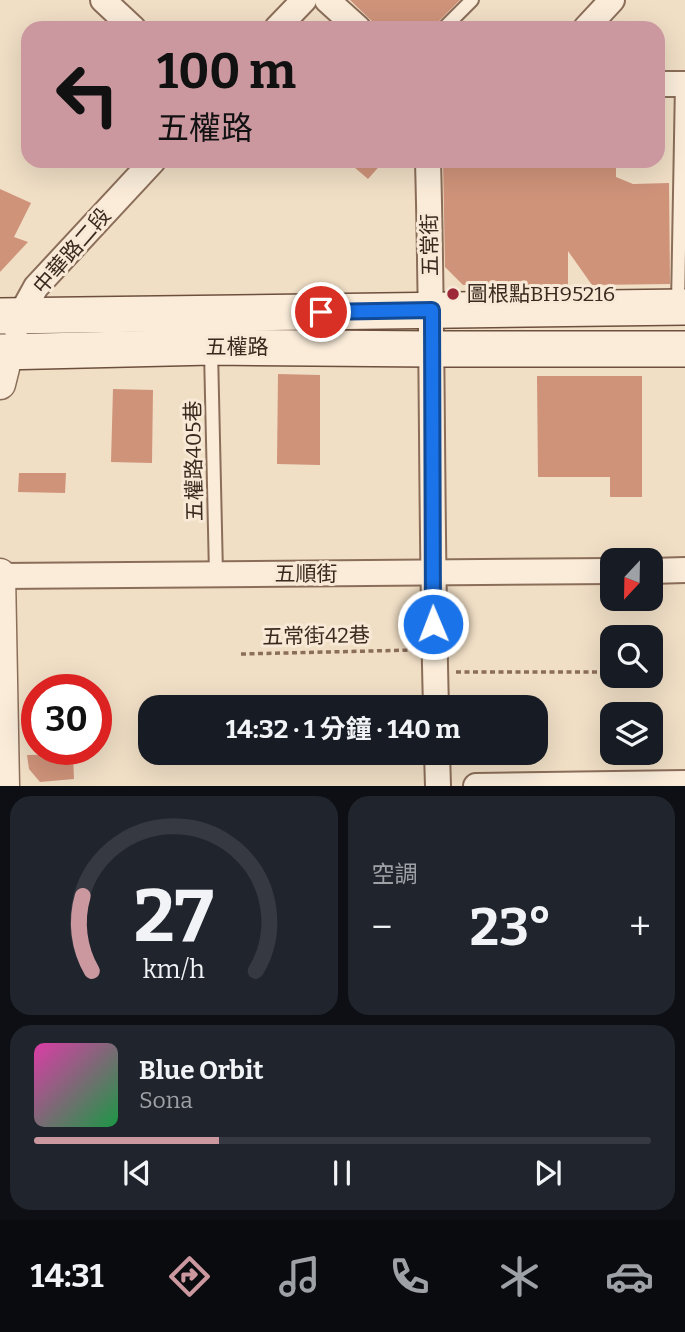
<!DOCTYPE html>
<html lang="zh-TW">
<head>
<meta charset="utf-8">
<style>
	body { margin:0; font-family:Bitter,"Noto Sans TC",serif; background:#20242c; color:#f1f3f6; height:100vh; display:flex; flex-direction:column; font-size:26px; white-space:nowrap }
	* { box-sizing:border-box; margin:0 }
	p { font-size:23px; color:#9ea1a6 }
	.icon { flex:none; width:38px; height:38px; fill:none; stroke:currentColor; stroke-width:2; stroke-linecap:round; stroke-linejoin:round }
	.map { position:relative; height:786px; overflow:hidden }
	.drawer { display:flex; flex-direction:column; gap:10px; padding:10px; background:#0d0f14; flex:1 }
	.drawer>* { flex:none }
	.banner { position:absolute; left:21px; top:21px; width:644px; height:147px; border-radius:21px; box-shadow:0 7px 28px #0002; background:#cb98a0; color:#111; overflow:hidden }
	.needle { width:46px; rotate:202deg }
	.fabs { position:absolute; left:600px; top:548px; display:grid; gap:14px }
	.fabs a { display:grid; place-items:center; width:63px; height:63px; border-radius:14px; background:#171b24; box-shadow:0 7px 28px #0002; font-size:35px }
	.speed { position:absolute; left:21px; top:674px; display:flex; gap:14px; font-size:35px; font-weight:700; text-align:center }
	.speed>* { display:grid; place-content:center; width:91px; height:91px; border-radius:50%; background:#171b24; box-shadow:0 7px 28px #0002; line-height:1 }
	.speed .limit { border:10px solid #d22; background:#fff; color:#111 }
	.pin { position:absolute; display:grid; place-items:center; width:60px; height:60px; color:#fff; margin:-30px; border:4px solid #fff; border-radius:50%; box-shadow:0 2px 7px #0007 }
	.me { position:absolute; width:77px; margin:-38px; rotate:359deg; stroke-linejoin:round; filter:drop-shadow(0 0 5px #0008) }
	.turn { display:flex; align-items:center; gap:24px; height:147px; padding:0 21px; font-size:32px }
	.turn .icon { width:91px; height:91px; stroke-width:2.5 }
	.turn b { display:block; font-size:49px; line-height:60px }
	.big { font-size:52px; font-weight:700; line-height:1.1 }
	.drawer .card { flex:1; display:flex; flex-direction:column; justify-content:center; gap:10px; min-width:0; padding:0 24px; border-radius:21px; background:#20242c }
	.drawer .dial { align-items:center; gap:0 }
	.dial svg { height:182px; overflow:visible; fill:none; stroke:#363941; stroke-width:7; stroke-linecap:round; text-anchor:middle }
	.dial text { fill:#f1f3f6; stroke:none }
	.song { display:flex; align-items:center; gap:21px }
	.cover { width:84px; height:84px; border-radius:10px; background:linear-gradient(135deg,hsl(320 70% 55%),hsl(140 70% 35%)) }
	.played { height:7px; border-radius:4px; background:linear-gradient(90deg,#cb98a0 30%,#363941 30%) }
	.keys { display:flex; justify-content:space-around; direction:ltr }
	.heat { display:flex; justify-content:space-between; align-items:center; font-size:38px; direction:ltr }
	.drawer .tiles { flex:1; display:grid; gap:10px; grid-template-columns:1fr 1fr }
	.card:last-child { grid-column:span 2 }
	.trip { position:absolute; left:138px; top:695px; width:410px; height:70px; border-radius:21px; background:#171b24; box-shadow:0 7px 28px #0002; font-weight:700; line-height:70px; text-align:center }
	.menu { display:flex; height:112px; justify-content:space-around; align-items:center; background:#090b0e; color:#9ea1a6 }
	.menu .icon { width:49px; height:49px }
	.menu .on { color:#cb98a0 }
	.menu b { font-size:32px; color:#f1f3f6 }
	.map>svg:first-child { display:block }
	.building { fill:#cf937a }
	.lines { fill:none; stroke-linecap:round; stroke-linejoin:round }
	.service-casing { stroke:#8b6e5a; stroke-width:16 }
	.minor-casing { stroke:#8b6e5a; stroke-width:28 }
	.tertiary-casing { stroke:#8b6e5a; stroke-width:33 }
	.secondary-casing { stroke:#6d4f3d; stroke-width:38 }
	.path { stroke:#8b6e5a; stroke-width:3.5; stroke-dasharray:5 3.5; stroke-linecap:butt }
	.service { stroke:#faecd9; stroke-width:12 }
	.minor { stroke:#faecd9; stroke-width:24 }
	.tertiary { stroke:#faecd9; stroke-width:30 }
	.secondary { stroke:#faecd9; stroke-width:35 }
	.route-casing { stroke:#114b97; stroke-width:18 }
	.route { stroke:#1a73e8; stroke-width:12 }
	.poi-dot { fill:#9c2838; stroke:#f7e9d5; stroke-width:2.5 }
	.labels { text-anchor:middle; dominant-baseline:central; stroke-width:6; stroke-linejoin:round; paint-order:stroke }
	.street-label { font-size:21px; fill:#3b291f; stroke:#f7e9d5 }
	.poi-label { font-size:21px; fill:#3b291f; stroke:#f7e9d5; text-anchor:start }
</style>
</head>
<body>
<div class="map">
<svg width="685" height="786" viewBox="0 0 685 786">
	<rect width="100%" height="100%" fill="#f0dec5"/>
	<g class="building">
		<path d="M 350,0 L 460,0 L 438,22 L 435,28 L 379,28 Z"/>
		<path d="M 347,161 L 384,161 L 368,179 Z"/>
		<path d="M 443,161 L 616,161 L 616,177 L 633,184 L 669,183 L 670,284 L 592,285 L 568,251 L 568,285 L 463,285 L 445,267 Z"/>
		<path d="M 0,189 L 31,203 L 14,237 L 28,242 L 0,272 Z"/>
		<path d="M 278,374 L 320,375 L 320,465 L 277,464 Z"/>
		<path d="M 537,376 L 642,376 L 642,497 L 610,497 L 610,477 L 538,477 Z"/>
		<path d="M 113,389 L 153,390 L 152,463 L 111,462 Z"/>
		<path d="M 19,473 L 66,473 L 65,493 L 18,492 Z"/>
		<path d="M 73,754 L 74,779 L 40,782 L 29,769 L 27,755 Z"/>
	</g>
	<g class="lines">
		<defs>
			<g id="service">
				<path d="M 444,28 L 472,0"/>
				<path d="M 678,304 L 682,84"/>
				<path d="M 211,351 L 216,574"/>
			</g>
			<g id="minor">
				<path d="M 103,0 L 133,28"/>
				<path d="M 327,0 L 358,28"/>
				<path d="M 277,28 L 304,0"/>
				<path d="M 586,28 L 612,0"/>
				<path d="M 658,84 L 685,84"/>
				<path d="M 428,161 C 433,343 431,525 436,707"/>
				<path d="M 16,328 L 20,316 L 36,287 L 153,161"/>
				<path d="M 651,571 L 685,570"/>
				<path d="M 0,576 L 612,571"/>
				<path d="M 437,752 L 438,786"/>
				<path d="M 476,786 L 685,783"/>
			</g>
			<g id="tertiary">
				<path d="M 0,384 L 8,352"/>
				<path d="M 0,574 L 4,786"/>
			</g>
			<g id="secondary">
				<path d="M 0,316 L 685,307"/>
				<path d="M 0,352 L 211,347 L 432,349 L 685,349"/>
			</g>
		</defs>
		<use href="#service" class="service-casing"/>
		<use href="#minor" class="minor-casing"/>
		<use href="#tertiary" class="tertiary-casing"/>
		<use href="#secondary" class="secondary-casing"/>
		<g class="path">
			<path d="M 241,654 L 414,650"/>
			<path d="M 456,672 L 601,672"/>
		</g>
		<use href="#service" class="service"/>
		<use href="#minor" class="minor"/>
		<use href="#tertiary" class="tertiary"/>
		<use href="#secondary" class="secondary"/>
	</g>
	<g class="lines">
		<defs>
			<path id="route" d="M 321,312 L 432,310 L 433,624"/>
		</defs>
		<use href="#route" class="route-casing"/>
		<use href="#route" class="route"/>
	</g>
	<circle class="poi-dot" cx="453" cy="294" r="7"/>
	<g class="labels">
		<g class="street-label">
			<text transform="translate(430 245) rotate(-91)">五常街</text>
			<text transform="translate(72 251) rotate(-49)">中華路二段</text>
			<text x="237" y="347">五權路</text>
			<text transform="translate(194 461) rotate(-91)">五權路405巷</text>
			<text x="306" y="574">五順街</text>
			<text transform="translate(316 636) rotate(-1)">五常街42巷</text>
		</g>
		<g class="poi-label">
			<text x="467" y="294">圖根點BH95216</text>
		</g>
	</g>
</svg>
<div class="fabs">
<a><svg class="needle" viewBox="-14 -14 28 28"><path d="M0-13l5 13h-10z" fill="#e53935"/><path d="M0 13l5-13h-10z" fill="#9ea1a6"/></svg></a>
<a><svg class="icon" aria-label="search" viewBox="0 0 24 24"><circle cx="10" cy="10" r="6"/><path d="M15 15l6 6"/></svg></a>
<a><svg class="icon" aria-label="layers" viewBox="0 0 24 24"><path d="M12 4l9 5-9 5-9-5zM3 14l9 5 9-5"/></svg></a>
</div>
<div class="speed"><div class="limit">30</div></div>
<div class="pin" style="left:321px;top:312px;background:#d93025"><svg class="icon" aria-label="arrive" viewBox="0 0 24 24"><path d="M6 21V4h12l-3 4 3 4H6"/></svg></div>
<svg class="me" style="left:433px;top:624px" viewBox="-20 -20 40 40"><circle r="17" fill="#1a73e8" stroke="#fff" stroke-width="3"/><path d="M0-11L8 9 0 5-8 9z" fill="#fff"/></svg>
<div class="trip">14:32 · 1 分鐘 · 140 m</div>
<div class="banner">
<div class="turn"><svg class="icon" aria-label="left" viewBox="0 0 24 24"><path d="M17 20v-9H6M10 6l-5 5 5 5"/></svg><div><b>100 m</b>五權路</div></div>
</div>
</div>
<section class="drawer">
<div class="tiles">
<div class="card dial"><svg viewBox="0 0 100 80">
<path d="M14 69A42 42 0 1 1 86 69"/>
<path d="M14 69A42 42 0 0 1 10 36" stroke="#cb98a0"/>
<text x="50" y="56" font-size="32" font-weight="700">27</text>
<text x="50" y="72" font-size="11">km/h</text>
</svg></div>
<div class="card"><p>空調</p>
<div class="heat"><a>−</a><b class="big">23°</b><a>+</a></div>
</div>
<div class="card">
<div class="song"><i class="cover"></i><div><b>Blue Orbit</b><p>Sona</p></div></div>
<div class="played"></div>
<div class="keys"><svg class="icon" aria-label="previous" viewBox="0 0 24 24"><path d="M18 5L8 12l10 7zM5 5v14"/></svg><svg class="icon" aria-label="pause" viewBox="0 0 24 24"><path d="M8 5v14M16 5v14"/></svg><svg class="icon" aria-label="next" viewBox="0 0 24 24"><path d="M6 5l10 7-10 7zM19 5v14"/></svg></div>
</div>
</div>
</section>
<nav class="menu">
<b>14:31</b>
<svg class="icon on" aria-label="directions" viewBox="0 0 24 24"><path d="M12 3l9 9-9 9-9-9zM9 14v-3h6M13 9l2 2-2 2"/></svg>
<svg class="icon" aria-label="music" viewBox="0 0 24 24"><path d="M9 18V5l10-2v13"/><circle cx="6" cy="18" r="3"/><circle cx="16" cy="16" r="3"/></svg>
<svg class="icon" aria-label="phone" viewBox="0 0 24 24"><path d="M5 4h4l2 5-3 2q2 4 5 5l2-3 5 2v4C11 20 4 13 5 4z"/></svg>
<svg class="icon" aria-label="climate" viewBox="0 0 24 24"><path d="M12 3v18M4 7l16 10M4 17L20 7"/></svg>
<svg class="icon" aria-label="car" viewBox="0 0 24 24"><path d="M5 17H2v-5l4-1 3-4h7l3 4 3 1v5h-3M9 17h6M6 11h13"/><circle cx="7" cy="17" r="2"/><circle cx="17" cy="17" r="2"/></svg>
</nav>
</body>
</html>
